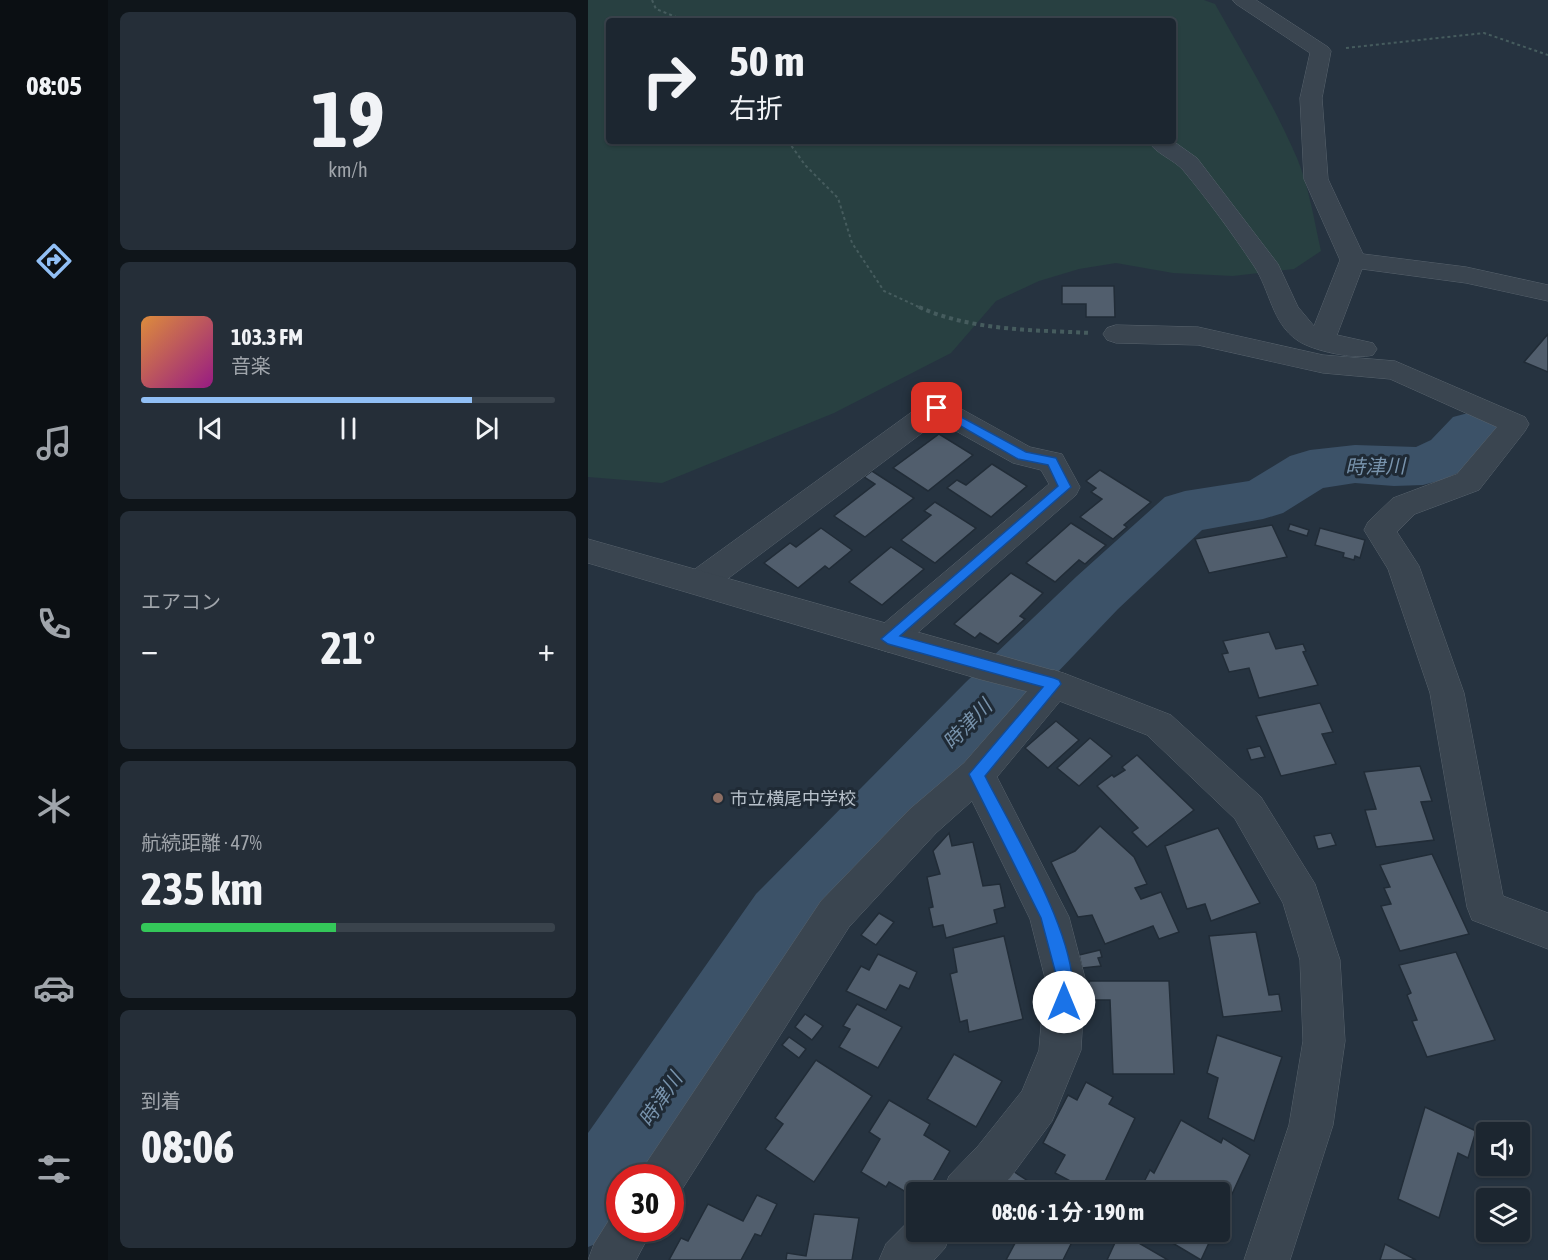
<!DOCTYPE html>
<html lang="ja">
<head>
<meta charset="utf-8">
<style>
	body { margin:0; font-family:"Asap Condensed","Noto Sans JP",sans-serif; background:#252e38; color:#f1f3f6; height:100vh; display:flex; flex-direction:column; font-size:22px; white-space:nowrap }
	* { box-sizing:border-box; margin:0 }
	p { font-size:20px; color:#a0a5ab }
	.icon { flex:none; width:33px; height:33px; fill:none; stroke:currentColor; stroke-width:2; stroke-linecap:round; stroke-linejoin:round }
	.map { position:relative; flex:1; overflow:hidden }
	.sheet { display:flex; flex-direction:column; gap:12px; padding:12px; background:#0f151a; width:480px }
	.sheet>* { flex:none }
	.guide { position:absolute; left:18px; top:18px; width:570px; height:126px; border-radius:6px; box-shadow:0 2px 4px #0004,0 0 0 2px #3a434c; background:#1c2630; color:#f1f3f6; overflow:hidden }
	.tools { position:absolute; left:888px; top:1122px; display:grid; gap:12px }
	.tools a { display:grid; place-items:center; width:54px; height:54px; border-radius:6px; background:#1c2630; box-shadow:0 2px 4px #0004,0 0 0 2px #3a434c; font-size:30px }
	.speed { position:absolute; left:18px; top:1164px; display:flex; gap:12px; font-size:30px; font-weight:700; text-align:center }
	.speed>* { display:grid; place-content:center; width:78px; height:78px; border-radius:50%; background:#1c2630; box-shadow:0 2px 4px #0004,0 0 0 2px #3a434c; line-height:1 }
	.speed .limit { border:9px solid #d22; background:#fff; color:#111 }
	.pin { position:absolute; display:grid; place-items:center; width:51px; height:51px; color:#fff; margin:-26px; border-radius:12px; box-shadow:0 3px 9px #0006 }
	.me { position:absolute; width:66px; margin:-33px; rotate:0deg; stroke-linejoin:round; filter:drop-shadow(0 0 4px #0008) }
	.turn { display:flex; align-items:center; gap:21px; height:126px; padding:0 24px; font-size:27px }
	.turn .icon { width:78px; height:78px; stroke-width:2.5 }
	.turn b { display:block; font-size:42px; line-height:51px }
	.big { font-size:45px; font-weight:700; line-height:1.1 }
	.sheet .widget { flex:1; display:flex; flex-direction:column; justify-content:center; gap:9px; min-width:0; padding:0 21px; border-radius:9px; background:#252e38 }
	.sheet .dial { align-items:center; gap:0 }
	.dial b { font-size:78px; line-height:1 }
	.song { display:flex; align-items:center; gap:18px }
	.cover { width:72px; height:72px; border-radius:9px; background:linear-gradient(135deg,hsl(30 70% 55%),hsl(310 70% 35%)) }
	.played { height:6px; border-radius:3px; background:linear-gradient(90deg,#91bff5 80%,#3a434c 80%) }
	.keys { display:flex; justify-content:space-around; direction:ltr }
	.heat { display:flex; justify-content:space-between; align-items:center; font-size:33px; direction:ltr }
	.charge { height:9px; border-radius:4px; background:linear-gradient(90deg,#34c759 47%,#3a434c 0) }
	.trip { position:absolute; left:318px; top:1182px; width:324px; height:60px; border-radius:6px; background:#1c2630; box-shadow:0 2px 4px #0004,0 0 0 2px #3a434c; font-weight:700; line-height:60px; text-align:center }
	main { display:flex; flex:1; min-height:0 }
	.menu { display:flex; flex-direction:column; width:108px; justify-content:space-around; align-items:center; background:#0b0f13; color:#a0a5ab }
	.menu .icon { width:42px; height:42px }
	.menu .current { color:#91bff5 }
	.menu b { font-size:27px; color:#f1f3f6 }
	.map>svg:first-child { display:block }
	.green { fill:#284041; fill-rule:evenodd }
	.lines { fill:none; stroke-linecap:round; stroke-linejoin:round }
	.river { fill:#3c5268; fill-rule:evenodd }
	.building { fill:#515e6d; stroke:#212c37; stroke-width:1.5 }
	.minor-casing { stroke:#58636d; stroke-width:1 }
	.tertiary-casing { stroke:#58636d; stroke-width:1 }
	.path-far1 { stroke:#465c5e; stroke-width:2; stroke-dasharray:3 3; stroke-linecap:butt }
	.path { stroke:#465c5e; stroke-width:4; stroke-dasharray:4 4; stroke-linecap:butt }
	.minor { fill:#3a4550; fill-rule:evenodd }
	.tertiary { fill:#3a4550; fill-rule:evenodd }
	.route { fill:#1a73e8; stroke:#114b97; stroke-width:1.5 }
	.education-dot { fill:#8d6e63; stroke:#1f2a35; stroke-width:2 }
	.labels { text-anchor:middle; dominant-baseline:central; stroke-width:6; stroke-linejoin:round; paint-order:stroke }
	.poi-label { font-size:18px; fill:#b7c0ca; stroke:#1f2a35; text-anchor:start }
	.water-label { font-size:20px; font-style:italic; fill:#7893ac; stroke:#1f2a35 }
</style>
</head>
<body>
<main>
<nav class="menu">
<b>08:05</b>
<svg class="icon current" aria-label="directions" viewBox="0 0 24 24"><path d="M12 3l9 9-9 9-9-9zM9 14v-3h6M13 9l2 2-2 2"/></svg>
<svg class="icon" aria-label="music" viewBox="0 0 24 24"><path d="M9 18V5l10-2v13"/><circle cx="6" cy="18" r="3"/><circle cx="16" cy="16" r="3"/></svg>
<svg class="icon" aria-label="phone" viewBox="0 0 24 24"><path d="M5 4h4l2 5-3 2q2 4 5 5l2-3 5 2v4C11 20 4 13 5 4z"/></svg>
<svg class="icon" aria-label="climate" viewBox="0 0 24 24"><path d="M12 3v18M4 7l16 10M4 17L20 7"/></svg>
<svg class="icon" aria-label="car" viewBox="0 0 24 24"><path d="M5 17H2v-5l4-1 3-4h7l3 4 3 1v5h-3M9 17h6M6 11h13"/><circle cx="7" cy="17" r="2"/><circle cx="17" cy="17" r="2"/></svg>
<svg class="icon" aria-label="filters" viewBox="0 0 24 24"><path d="M4 7h16M4 17h16"/><circle cx="9" cy="7" r="2"/><circle cx="15" cy="17" r="2"/></svg>
</nav>
<section class="sheet">
<div class="widget dial"><b>19</b><p>km/h</p></div>
<div class="widget">
<div class="song"><i class="cover"></i><div><b>103.3 FM</b><p>音楽</p></div></div>
<div class="played"></div>
<div class="keys"><svg class="icon" aria-label="previous" viewBox="0 0 24 24"><path d="M18 5L8 12l10 7zM5 5v14"/></svg><svg class="icon" aria-label="pause" viewBox="0 0 24 24"><path d="M8 5v14M16 5v14"/></svg><svg class="icon" aria-label="next" viewBox="0 0 24 24"><path d="M6 5l10 7-10 7zM19 5v14"/></svg></div>
</div>
<div class="widget"><p>エアコン</p>
<div class="heat"><a>−</a><b class="big">21°</b><a>+</a></div>
</div>
<div class="widget"><p>航続距離 · 47%</p><b class="big">235 km</b><div class="charge"></div></div>
<div class="widget"><p>到着</p><b class="big">08:06</b></div>
</section>
<div class="map">
<svg width="960" height="1260" viewBox="0 0 960 1260">
	<rect width="100%" height="100%" fill="#263340"/>
	<path class="green" d="M 0,0 L 616,0 L 627,4 C 655,54 686,105 709,158 C 721,187 726,220 733,251 L 706,269 L 645,276 L 585,273 L 528,263 L 491,269 L 451,281 L 408,301 L 363,353 L 246,413 L 74,483 L 0,477 ZM 21,21 L 585,21 L 585,141 L 21,141 Z"/>
	<g class="lines">
		<path class="river" d="M 884,412 L 903,417 L 911,430 L 903,443 L 881,468 L 854,480 L 835,485 L 806,486 L 767,483 L 735,488 L 695,513 L 675,519 L 614,530 L 530,609 L 424,720 L 220,942 L 67,1178 L 32,1178 L 32,1228 L 34,1228 L 30,1235 L 0,1247 L 0,1133 L 168,894 L 378,682 L 488,577 L 577,497 L 597,491 L 661,481 L 702,456 L 722,450 L 767,445 L 828,447 L 843,440 L 865,417 Z"/>
	</g>
	<g class="building">
		<path d="M 474,286 L 526,286 L 527,317 L 498,317 L 498,304 L 474,304 Z"/>
		<path d="M 960,334 L 960,372 L 936,362 Z"/>
		<path d="M 351,434 L 385,455 L 340,491 L 305,468 Z"/>
		<path d="M 404,464 L 439,486 L 403,517 L 359,488 L 369,480 L 378,485 Z"/>
		<path d="M 512,470 L 563,502 L 536,525 L 539,527 L 525,539 L 492,517 L 514,499 L 503,492 L 508,488 L 498,481 Z"/>
		<path d="M 284,471 L 326,498 L 277,537 L 246,516 L 287,484 L 276,477 Z"/>
		<path d="M 347,502 L 388,528 L 347,563 L 313,540 L 343,515 L 336,511 Z"/>
		<path d="M 483,523 L 518,545 L 497,564 L 491,560 L 467,582 L 438,563 Z"/>
		<path d="M 702,524 L 721,530 L 719,536 L 700,530 Z"/>
		<path d="M 684,525 L 699,557 L 621,573 L 607,539 Z"/>
		<path d="M 233,528 L 264,550 L 241,569 L 237,566 L 210,588 L 176,563 L 202,543 L 208,547 Z"/>
		<path d="M 732,528 L 777,540 L 772,558 L 767,556 L 766,560 L 755,557 L 756,553 L 727,545 Z"/>
		<path d="M 303,547 L 336,569 L 294,605 L 261,582 Z"/>
		<path d="M 423,573 L 455,593 L 432,616 L 437,619 L 410,644 L 392,633 L 387,638 L 366,624 Z"/>
		<path d="M 681,632 L 688,649 L 715,644 L 718,651 L 715,652 L 730,685 L 671,698 L 661,668 L 641,672 L 634,654 L 640,653 L 635,641 Z"/>
		<path d="M 732,703 L 745,732 L 734,734 L 748,764 L 693,776 L 668,716 Z"/>
		<path d="M 468,721 L 491,740 L 460,768 L 437,748 Z"/>
		<path d="M 502,738 L 524,756 L 491,786 L 469,768 Z"/>
		<path d="M 672,746 L 677,757 L 663,760 L 659,749 Z"/>
		<path d="M 549,755 L 606,810 L 559,847 L 544,832 L 550,828 L 509,786 L 524,775 L 526,777 L 537,770 L 534,767 Z"/>
		<path d="M 832,766 L 844,801 L 833,802 L 846,840 L 788,847 L 777,810 L 788,809 L 776,772 Z"/>
		<path d="M 512,826 L 546,857 L 559,884 L 547,888 L 553,899 L 573,892 L 591,932 L 571,939 L 565,926 L 517,944 L 504,915 L 490,917 L 463,862 L 487,851 Z"/>
		<path d="M 630,828 L 672,903 L 623,921 L 617,904 L 599,909 L 577,846 Z"/>
		<path d="M 361,833 L 364,846 L 385,842 L 395,886 L 412,884 L 417,907 L 406,910 L 409,923 L 358,938 L 355,925 L 345,927 L 341,908 L 345,907 L 339,877 L 352,874 L 345,851 Z"/>
		<path d="M 743,833 L 748,845 L 730,849 L 726,836 Z"/>
		<path d="M 844,854 L 881,934 L 812,951 L 793,906 L 803,904 L 796,888 L 802,887 L 792,865 Z"/>
		<path d="M 291,913 L 306,922 L 288,945 L 273,935 Z"/>
		<path d="M 668,932 L 681,995 L 691,994 L 694,1011 L 635,1017 L 621,936 Z"/>
		<path d="M 416,936 L 435,1019 L 381,1032 L 379,1020 L 372,1022 L 362,974 L 369,972 L 365,948 Z"/>
		<path d="M 512,950 L 514,957 L 510,958 L 513,966 L 494,968 L 491,955 Z"/>
		<path d="M 868,952 L 907,1040 L 839,1057 L 824,1021 L 829,1020 L 819,995 L 823,993 L 811,965 Z"/>
		<path d="M 290,954 L 329,972 L 321,989 L 312,985 L 298,1010 L 258,991 L 273,966 L 281,970 Z"/>
		<path d="M 501,981 L 581,981 L 586,1074 L 525,1074 L 522,1000 L 501,1000 Z"/>
		<path d="M 269,1004 L 314,1027 L 290,1068 L 251,1047 L 262,1029 L 255,1026 Z"/>
		<path d="M 217,1014 L 235,1026 L 224,1040 L 207,1027 Z"/>
		<path d="M 629,1035 L 694,1057 L 666,1141 L 620,1118 L 630,1078 L 619,1073 Z"/>
		<path d="M 201,1037 L 218,1049 L 211,1058 L 194,1045 Z"/>
		<path d="M 366,1054 L 414,1081 L 388,1127 L 339,1099 Z"/>
		<path d="M 228,1060 L 284,1096 L 226,1182 L 177,1149 L 195,1124 L 187,1118 Z"/>
		<path d="M 498,1082 L 525,1097 L 521,1104 L 547,1118 L 512,1192 L 503,1192 L 467,1173 L 477,1155 L 455,1143 L 480,1095 L 489,1100 Z"/>
		<path d="M 301,1100 L 342,1124 L 336,1135 L 362,1151 L 339,1192 L 328,1192 L 328,1198 L 301,1182 L 298,1187 L 273,1172 L 292,1139 L 281,1132 Z"/>
		<path d="M 837,1107 L 888,1131 L 880,1158 L 870,1153 L 851,1218 L 810,1199 Z"/>
		<path d="M 593,1120 L 633,1143 L 635,1138 L 662,1155 L 632,1220 L 632,1192 L 551,1192 L 562,1170 L 566,1173 Z"/>
		<path d="M 422,1169 L 446,1185 L 441,1192 L 433,1192 L 415,1180 Z"/>
		<path d="M 169,1195 L 189,1204 L 173,1236 L 167,1234 L 153,1260 L 81,1260 L 93,1238 L 100,1241 L 120,1204 L 155,1221 Z"/>
		<path d="M 226,1214 L 271,1218 L 264,1260 L 198,1260 L 199,1253 L 218,1256 Z"/>
		<path d="M 433,1232 L 489,1232 L 475,1260 L 418,1260 Z"/>
		<path d="M 532,1232 L 580,1260 L 519,1260 Z"/>
		<path d="M 566,1232 L 626,1232 L 613,1260 Z"/>
		<path d="M 797,1244 L 828,1260 L 792,1260 Z"/>
	</g>
	<g class="lines">
		<defs>
			<g id="minor">
				<path d="M 645,0 L 668,0 L 740,47 L 743,51 L 734,98 L 740,179 L 775,254 L 878,267 L 960,285 L 960,301 L 878,283 L 774,269 L 749,335 L 785,343 L 789,349 L 785,355 C 768,360 724,351 709,340 C 684,323 682,290 666,266 C 644,233 620,200 595,170 C 585,159 568,154 560,141 L 585,141 L 609,158 L 690,264 L 710,307 L 726,326 L 752,260 L 716,179 L 712,98 L 722,53 L 648,4 Z"/>
				<path d="M 528,325 L 610,327 L 735,355 L 807,361 L 937,417 L 941,424 L 937,431 L 891,490 L 827,514 L 809,532 L 831,566 L 876,693 L 915,896 L 960,913 L 960,949 L 884,920 L 879,907 L 842,693 L 800,569 L 776,530 L 780,522 L 805,498 L 869,474 L 909,427 L 802,379 L 735,373 L 610,345 L 528,343 L 519,340 L 515,334 L 519,328 Z"/>
				<path d="M 349,398 L 359,401 L 442,447 L 474,454 L 492,487 L 488,495 L 312,648 L 300,652 L 288,648 L 283,639 L 288,630 L 461,484 L 453,470 L 425,463 L 350,421 L 122,592 L 111,595 L 100,592 L 95,583 L 100,574 L 339,401 Z"/>
				<path d="M 466,670 L 478,674 L 483,684 L 478,694 L 409,777 L 481,917 L 497,978 L 493,1050 L 464,1121 L 422,1178 L 407,1192 L 355,1192 L 361,1176 L 390,1146 L 434,1091 L 451,1050 L 457,978 L 442,919 L 384,801 L 348,833 L 261,927 L 91,1194 L 82,1197 L 82,1178 L 53,1178 L 59,1162 L 233,901 L 322,809 L 376,763 L 454,674 Z"/>
				<path d="M 32,1210 L 32,1228 L 65,1228 L 48,1260 L 0,1260 L 6,1244 L 26,1212 Z"/>
				<path d="M 328,1214 L 328,1232 L 364,1232 L 357,1248 L 346,1260 L 291,1260 L 298,1244 Z"/>
			</g>
			<path id="tertiary" d="M 0,539 L 478,674 L 583,715 L 673,797 L 727,884 L 752,960 L 757,1041 L 745,1125 L 702,1260 L 656,1260 L 701,1125 L 715,1041 L 712,960 L 695,903 L 647,819 L 559,735 L 461,697 L 391,679 L 0,563 Z"/>
		</defs>
		<use href="#minor" class="minor-casing"/>
		<use href="#tertiary" class="tertiary-casing"/>
		<g class="path-far1">
			<path d="M 64,0 L 68,9 L 98,21"/>
			<path d="M 758,48 L 896,33 L 960,55"/>
			<path d="M 200,141 L 217,165 L 250,198 L 264,243 L 296,291 L 335,309"/>
		</g>
		<path class="path" d="M 331,307 C 384,331 446,330 503,333"/>
		<use href="#minor" class="minor"/>
		<use href="#tertiary" class="tertiary"/>
	</g>
	<path class="route" d="M 349,404 L 438,452 L 468,458 L 483,487 L 312,636 L 466,678 L 471,680 L 473,684 L 397,776 C 421,824 503,958 481,1008 L 476,1010 L 470,1008 L 467,1002 L 469,978 L 453,918 L 381,774 L 455,687 L 300,644 L 293,639 L 470,486 L 460,465 L 430,459 L 345,410 L 343,408 Z"/>
	<circle class="education-dot" cx="130" cy="798" r="6"/>
	<g class="labels">
		<g class="poi-label">
			<text x="142" y="798">市立横尾中学校</text>
		</g>
		<g class="water-label">
			<text transform="translate(787 466) rotate(-1)">時津川</text>
			<text transform="translate(379 724) rotate(-46)">時津川</text>
			<text transform="translate(72 1099) rotate(-56)">時津川</text>
		</g>
	</g>
</svg>
<div class="tools">
<a><svg class="icon" aria-label="sound" viewBox="0 0 24 24"><path d="M4 9h4l5-4v14l-5-4H4zM17 9q2 3 0 6"/></svg></a>
<a><svg class="icon" aria-label="layers" viewBox="0 0 24 24"><path d="M12 4l9 5-9 5-9-5zM3 14l9 5 9-5"/></svg></a>
</div>
<div class="speed"><div class="limit">30</div></div>
<div class="pin" style="left:349px;top:408px;background:#d93025"><svg class="icon" aria-label="arrive" viewBox="0 0 24 24"><path d="M6 21V4h12l-3 4 3 4H6"/></svg></div>
<svg class="me" style="left:476px;top:1002px" viewBox="-20 -20 40 40"><circle r="19" fill="#fff"/><path d="M0-13L10 11 0 6-10 11z" fill="#1a73e8"/></svg>
<div class="trip">08:06 · 1 分 · 190 m</div>
<div class="guide">
<div class="turn"><svg class="icon" aria-label="right" viewBox="0 0 24 24"><path d="M7 20v-9h11M14 6l5 5-5 5"/></svg><div><b>50 m</b>右折</div></div>
</div>
</div>
</main>
</body>
</html>
